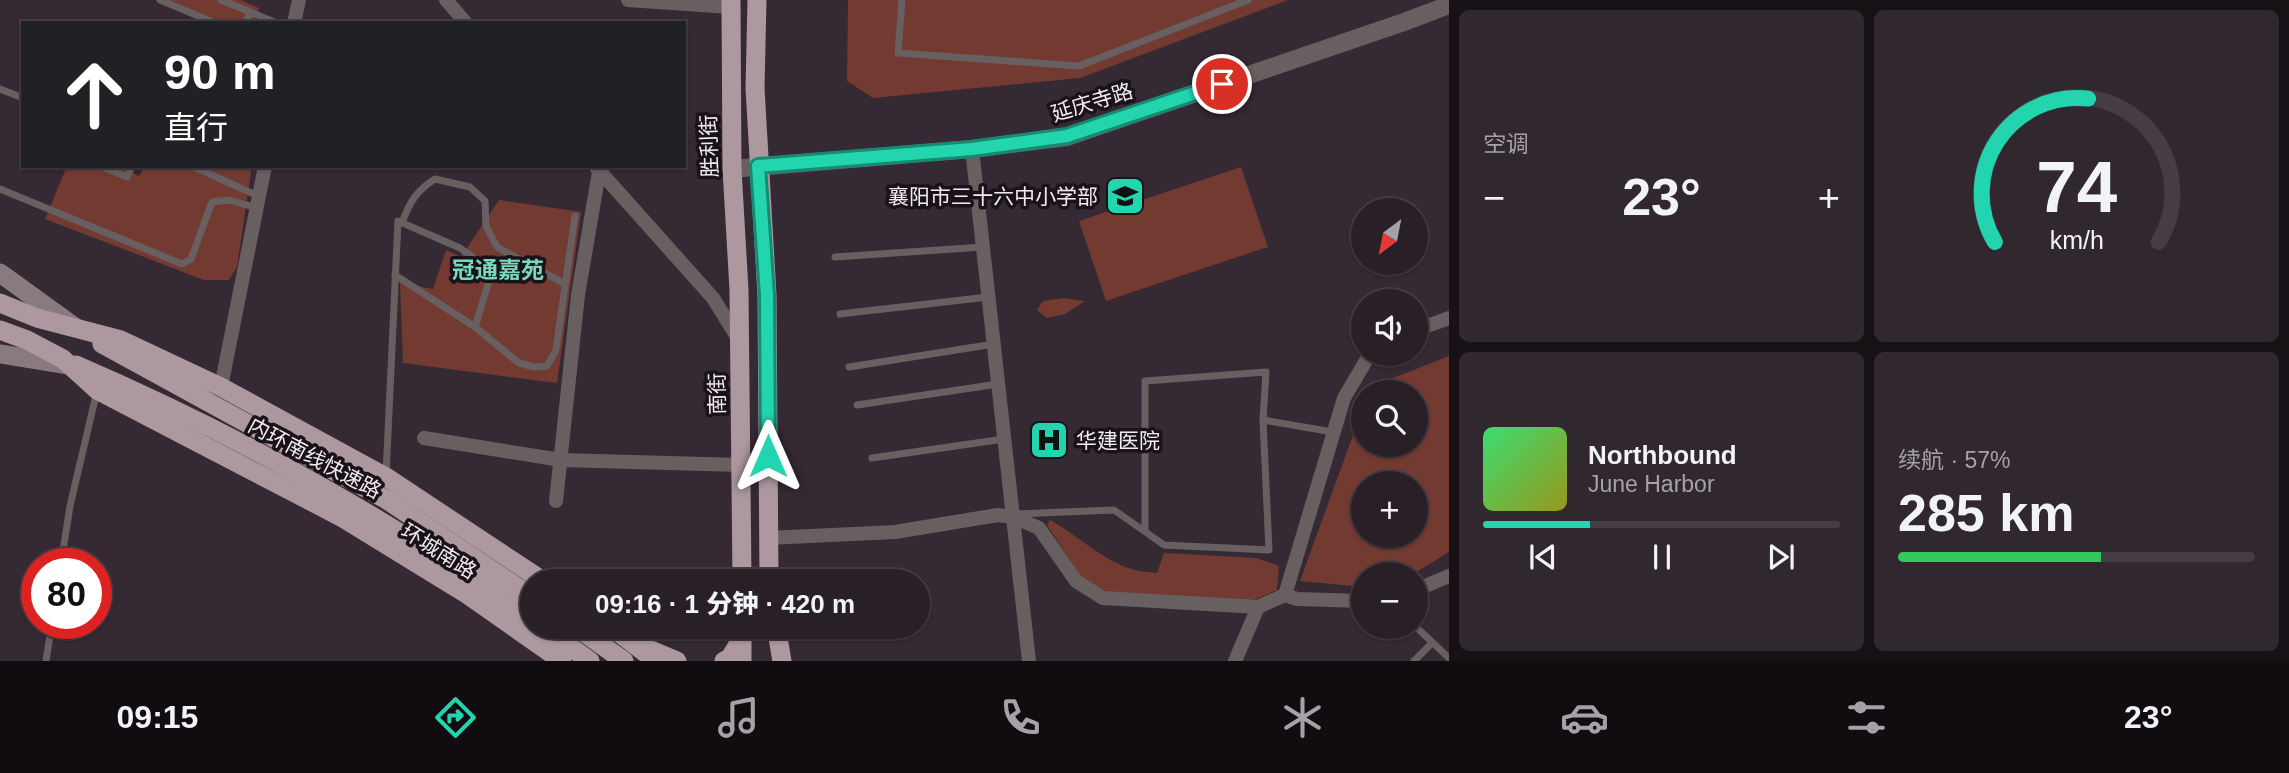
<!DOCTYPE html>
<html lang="zh">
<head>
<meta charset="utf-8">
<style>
	body { margin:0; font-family:Helvetica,"Noto Sans SC",sans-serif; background:#30272f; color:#f1f3f6; height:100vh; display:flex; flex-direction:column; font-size:26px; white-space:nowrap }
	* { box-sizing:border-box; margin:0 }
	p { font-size:23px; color:#a5a2a7 }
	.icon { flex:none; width:38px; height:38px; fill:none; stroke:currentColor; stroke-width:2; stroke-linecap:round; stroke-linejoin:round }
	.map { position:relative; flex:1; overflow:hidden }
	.panel { display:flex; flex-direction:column; gap:10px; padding:10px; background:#161115; width:840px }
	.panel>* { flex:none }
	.guide { position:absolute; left:21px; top:21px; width:665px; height:147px; border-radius:0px; box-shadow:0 2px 5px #0004,0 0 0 2px #443d44; background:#202124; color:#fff; overflow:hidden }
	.needle { width:46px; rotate:212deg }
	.buttons { position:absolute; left:1351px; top:198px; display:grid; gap:14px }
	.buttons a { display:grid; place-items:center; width:77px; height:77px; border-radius:50%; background:#281f27; box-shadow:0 2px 5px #0004,0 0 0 2px #443d44; font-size:35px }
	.speed { position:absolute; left:21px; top:548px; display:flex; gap:14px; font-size:35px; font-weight:700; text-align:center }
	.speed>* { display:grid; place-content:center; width:91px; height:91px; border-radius:50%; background:#281f27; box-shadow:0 2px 5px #0004,0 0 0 2px #443d44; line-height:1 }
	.speed .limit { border:10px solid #d22; background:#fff; color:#111 }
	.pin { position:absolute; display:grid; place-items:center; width:60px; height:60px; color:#fff; margin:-30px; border:4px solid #fff; border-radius:50%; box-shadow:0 2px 7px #0007 }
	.me { position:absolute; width:77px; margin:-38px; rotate:0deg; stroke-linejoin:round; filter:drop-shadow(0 0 5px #0008) }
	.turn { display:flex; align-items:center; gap:24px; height:147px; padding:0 28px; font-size:32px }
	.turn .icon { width:91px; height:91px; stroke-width:2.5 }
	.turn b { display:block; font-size:49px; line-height:60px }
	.big { font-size:52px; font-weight:800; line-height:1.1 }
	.panel .card { flex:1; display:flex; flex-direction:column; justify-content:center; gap:10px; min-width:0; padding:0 24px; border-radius:10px; background:#30272f }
	.panel .dial { align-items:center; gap:0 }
	.dial svg { height:182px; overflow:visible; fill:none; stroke:#443d44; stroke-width:7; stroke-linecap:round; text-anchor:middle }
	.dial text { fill:#f1f3f6; stroke:none }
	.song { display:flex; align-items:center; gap:21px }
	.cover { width:84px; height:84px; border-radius:10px; background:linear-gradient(135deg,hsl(140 70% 55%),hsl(60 70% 35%)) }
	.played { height:7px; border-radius:4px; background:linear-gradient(90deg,#23d5af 30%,#443d44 30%) }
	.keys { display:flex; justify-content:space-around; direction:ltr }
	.heat { display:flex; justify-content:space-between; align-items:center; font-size:38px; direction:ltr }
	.charge { height:10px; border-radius:5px; background:linear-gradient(90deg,#34c759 57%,#443d44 0) }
	.panel .tiles { flex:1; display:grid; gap:10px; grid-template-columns:repeat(2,1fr) }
	.trip { position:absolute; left:520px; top:569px; width:410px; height:70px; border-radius:35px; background:#281f27; box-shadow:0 2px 5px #0004,0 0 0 2px #443d44; font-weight:800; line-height:70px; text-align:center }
	.tab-bar { display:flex; height:112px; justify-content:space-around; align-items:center; background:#100c10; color:#a5a2a7 }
	.tab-bar .icon { width:49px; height:49px }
	.tab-bar .selected { color:#23d5af }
	.tab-bar b { font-size:32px; color:#f1f3f6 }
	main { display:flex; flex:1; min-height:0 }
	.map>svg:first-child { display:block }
	.green { fill:#733a31; fill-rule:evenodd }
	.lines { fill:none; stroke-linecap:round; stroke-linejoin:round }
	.service { stroke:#685f61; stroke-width:7 }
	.minor { stroke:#685f61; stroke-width:14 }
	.tertiary { stroke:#685f61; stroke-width:18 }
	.secondary { stroke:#887a7e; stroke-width:19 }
	.trunk { stroke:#ac989e; stroke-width:19 }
	.route-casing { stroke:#178a72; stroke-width:18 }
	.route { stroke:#23d5af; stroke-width:12 }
	.labels { text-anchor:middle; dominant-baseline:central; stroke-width:7; stroke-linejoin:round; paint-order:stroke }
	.street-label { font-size:21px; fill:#f2eaf1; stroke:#191319 }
	.poi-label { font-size:21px; fill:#f2eaf1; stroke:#191319; text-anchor:end }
	.neighbourhood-label { font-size:23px; font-weight:bold; fill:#79d9bd; stroke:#191319 }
</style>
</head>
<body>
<main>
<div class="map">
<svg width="1449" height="661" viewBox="0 0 1449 661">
	<rect width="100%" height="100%" fill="#352934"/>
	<g class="green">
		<path d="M 156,0 L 241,0 L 259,8 L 254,23 L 213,23 Z"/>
		<path d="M 848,0 L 1288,0 L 1080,78 L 873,98 L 847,81 Z"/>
		<path d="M 67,166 L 119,166 L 139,176 L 145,166 L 252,166 L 237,267 L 229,280 L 204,280 L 45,219 Z"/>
		<path d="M 1241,167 L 1268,247 L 1106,301 L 1079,221 Z"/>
		<path d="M 499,200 L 581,212 L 557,383 L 403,363 L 400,283 L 433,289 L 446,250 L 461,257 Z"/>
		<path d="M 1063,298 L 1085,301 L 1065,314 L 1047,318 L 1037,310 L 1043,301 Z"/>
		<path d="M 1449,356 L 1449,552 L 1413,574 L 1363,574 L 1363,587 L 1300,581 L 1352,438 L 1363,417 L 1363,444 L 1416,444 L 1416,392 L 1376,392 L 1381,383 ZM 1416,483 L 1416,536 L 1363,536 L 1363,483 Z"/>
		<path d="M 1050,520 C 1078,535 1104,562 1135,570 C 1142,572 1150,572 1157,573 L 1164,553 L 1257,558 L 1279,566 L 1277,590 L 1252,601 L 1108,592 L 1081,577 L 1047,525 Z"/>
	</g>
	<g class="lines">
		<g class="service">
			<path d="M 160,0 L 215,23"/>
			<path d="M 221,0 L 277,23"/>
			<path d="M 902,0 L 898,53 L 1079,66 L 1248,0"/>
			<path d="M 246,23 L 250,12"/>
			<path d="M 0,89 L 23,98"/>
			<path d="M 101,166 L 127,177 L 132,166"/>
			<path d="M 192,166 L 258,196"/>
			<path d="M 0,189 L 182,264 L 191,259 L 212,202 L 229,200 L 257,208"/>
			<path d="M 402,223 C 409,203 417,190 435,179 L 470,187 L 485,201 L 486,226 L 497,247 L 565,284"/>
			<path d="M 835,257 L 983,247"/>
			<path d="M 395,275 L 475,327 L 519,363 L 534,367 L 547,366 L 556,350 L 575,216"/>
			<path d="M 840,314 L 988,297"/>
			<path d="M 849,367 L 994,344"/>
			<path d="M 857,405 L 998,384"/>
			<path d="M 872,458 L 1004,439"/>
			<path d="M 386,475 L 398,221 L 460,248 L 492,271 L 475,327"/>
			<path d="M 1013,514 L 1114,510 L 1164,545 L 1269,550 L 1263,420 L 1333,432"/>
			<path d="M 1145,531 L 1145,381 L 1266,372 L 1263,420"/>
			<path d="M 61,564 L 70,506 L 97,391"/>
			<path d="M 1415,626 L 1449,658"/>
			<path d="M 46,661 L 52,623"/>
			<path d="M 1414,661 L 1432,643"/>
		</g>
		<g class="minor">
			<path d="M 446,0 L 466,23"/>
			<path d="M 628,0 L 730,7"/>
			<path d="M 294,23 L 299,0"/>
			<path d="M 972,149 L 1029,661"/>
			<path d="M 596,167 L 713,298 L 739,340"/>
			<path d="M 1416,330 L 1449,318"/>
			<path d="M 221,387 L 265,166"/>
			<path d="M 424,438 L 561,460 L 741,465"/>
			<path d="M 556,501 L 578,295 L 600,166"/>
			<path d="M 768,538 L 895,532 L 998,515 L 1013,517 L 1039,528 L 1076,581 L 1103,598 L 1258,607 L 1285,595 L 1297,599 L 1363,601"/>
			<path d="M 1416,590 L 1449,576"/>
			<path d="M 1285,595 L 1344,398 L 1370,354"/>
			<path d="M 1235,661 L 1258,607"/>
		</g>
		<path class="tertiary" d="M 732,169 L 972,149 L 1067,137 L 1404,22 L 1449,5"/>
		<g class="secondary">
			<path d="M 0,273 L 76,328"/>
			<path d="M 0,354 L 69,365"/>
		</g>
		<g class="trunk">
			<path d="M 731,0 L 732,169 L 739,290 L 742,581"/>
			<path d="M 757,0 L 755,88 L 767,295 L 769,581"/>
			<path d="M 0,303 L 37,318 L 121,340 L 221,387 L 386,477 L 543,581"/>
			<path d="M 0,330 L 27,340 L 63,359 L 97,390 L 341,517 L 468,595 L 562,661"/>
			<path d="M 102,344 L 387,500 L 532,597"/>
			<path d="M 76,365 C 236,434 389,519 532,620"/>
			<path d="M 541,626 L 590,661"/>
			<path d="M 575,626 L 624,661"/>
			<path d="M 610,626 L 656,661"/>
			<path d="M 742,626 L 742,661"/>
			<path d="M 776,626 L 782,661"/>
			<path d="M 646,648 L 677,661"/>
			<path d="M 724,661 L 730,658 L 742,638"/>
		</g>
	</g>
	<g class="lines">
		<defs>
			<path id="route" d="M 768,456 L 767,295 L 758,166 L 972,149 L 1067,136 L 1222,84"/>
		</defs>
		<use href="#route" class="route-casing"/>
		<use href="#route" class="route"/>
	</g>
	<defs>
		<symbol id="school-square" viewBox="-11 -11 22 22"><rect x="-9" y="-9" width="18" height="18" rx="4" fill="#23d5af" stroke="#191319"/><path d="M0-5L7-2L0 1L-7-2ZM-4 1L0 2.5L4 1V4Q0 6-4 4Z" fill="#111"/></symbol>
		<symbol id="hospital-square" viewBox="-11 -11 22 22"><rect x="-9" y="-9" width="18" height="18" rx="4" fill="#23d5af" stroke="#191319"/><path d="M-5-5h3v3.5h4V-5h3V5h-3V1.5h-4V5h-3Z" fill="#111"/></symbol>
	</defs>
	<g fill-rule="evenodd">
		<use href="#school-square" x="1103" y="174" width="44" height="44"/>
		<use href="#hospital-square" x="1027" y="418" width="44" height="44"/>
	</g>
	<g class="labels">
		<g class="street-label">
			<text transform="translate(1092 102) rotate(-17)">延庆寺路</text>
			<text transform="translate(709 146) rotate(-92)">胜利街</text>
			<text transform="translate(717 394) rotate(-91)">南街</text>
			<text transform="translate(315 458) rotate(28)">内环南线快速路</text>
			<text transform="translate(439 551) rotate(32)">环城南路</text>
		</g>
		<g class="poi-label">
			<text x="1098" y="196">襄阳市三十六中小学部</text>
			<text x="1076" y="440" text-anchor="start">华建医院</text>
		</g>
		<g class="neighbourhood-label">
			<text x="498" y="270">冠通嘉苑</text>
		</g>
	</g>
</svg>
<div class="buttons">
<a><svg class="needle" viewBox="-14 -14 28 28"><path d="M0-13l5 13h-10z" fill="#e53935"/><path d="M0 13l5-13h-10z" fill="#a5a2a7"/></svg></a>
<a><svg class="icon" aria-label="sound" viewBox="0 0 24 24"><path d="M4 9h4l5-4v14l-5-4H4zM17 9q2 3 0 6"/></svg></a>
<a><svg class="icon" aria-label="search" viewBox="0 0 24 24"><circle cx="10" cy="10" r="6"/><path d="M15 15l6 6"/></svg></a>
<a>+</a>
<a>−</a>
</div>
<div class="speed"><div class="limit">80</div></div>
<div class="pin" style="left:1222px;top:84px;background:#d93025"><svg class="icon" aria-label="arrive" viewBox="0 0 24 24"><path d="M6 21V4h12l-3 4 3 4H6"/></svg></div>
<svg class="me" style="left:768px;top:456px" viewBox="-20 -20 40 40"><path d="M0-17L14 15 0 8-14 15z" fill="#23d5af" stroke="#fff" stroke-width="4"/></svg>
<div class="trip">09:16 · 1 分钟 · 420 m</div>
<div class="guide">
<div class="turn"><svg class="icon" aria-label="ahead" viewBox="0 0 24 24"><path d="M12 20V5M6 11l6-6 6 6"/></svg><div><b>90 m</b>直行</div></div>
</div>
</div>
<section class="panel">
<div class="tiles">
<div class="card"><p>空调</p>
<div class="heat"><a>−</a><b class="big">23°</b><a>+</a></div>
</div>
<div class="card dial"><svg viewBox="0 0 100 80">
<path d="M14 69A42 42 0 1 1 86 69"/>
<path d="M14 69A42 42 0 0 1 55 6" stroke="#23d5af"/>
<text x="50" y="56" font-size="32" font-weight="700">74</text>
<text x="50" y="72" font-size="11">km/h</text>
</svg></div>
<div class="card">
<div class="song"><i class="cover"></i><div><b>Northbound</b><p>June Harbor</p></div></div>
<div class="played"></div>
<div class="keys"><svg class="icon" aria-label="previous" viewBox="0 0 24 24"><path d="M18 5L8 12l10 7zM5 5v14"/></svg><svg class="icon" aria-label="pause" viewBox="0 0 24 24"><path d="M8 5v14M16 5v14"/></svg><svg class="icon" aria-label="next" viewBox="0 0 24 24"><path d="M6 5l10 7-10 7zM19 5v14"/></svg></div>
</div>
<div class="card"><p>续航 · 57%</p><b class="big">285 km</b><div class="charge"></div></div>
</div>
</section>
</main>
<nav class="tab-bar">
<b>09:15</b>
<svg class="icon selected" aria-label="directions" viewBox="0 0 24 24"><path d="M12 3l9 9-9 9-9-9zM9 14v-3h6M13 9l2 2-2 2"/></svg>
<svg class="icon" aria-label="music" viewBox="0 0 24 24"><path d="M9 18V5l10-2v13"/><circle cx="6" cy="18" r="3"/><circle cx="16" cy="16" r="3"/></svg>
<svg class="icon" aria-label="phone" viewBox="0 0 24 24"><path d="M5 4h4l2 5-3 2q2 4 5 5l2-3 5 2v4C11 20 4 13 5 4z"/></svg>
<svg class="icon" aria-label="climate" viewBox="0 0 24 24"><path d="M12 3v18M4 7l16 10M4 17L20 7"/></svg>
<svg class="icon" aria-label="car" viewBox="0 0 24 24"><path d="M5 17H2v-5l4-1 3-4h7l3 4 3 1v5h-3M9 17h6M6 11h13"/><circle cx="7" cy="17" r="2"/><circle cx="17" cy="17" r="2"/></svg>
<svg class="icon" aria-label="filters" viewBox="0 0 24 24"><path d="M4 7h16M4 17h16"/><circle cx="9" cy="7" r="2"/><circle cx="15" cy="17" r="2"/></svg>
<b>23°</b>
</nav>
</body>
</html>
